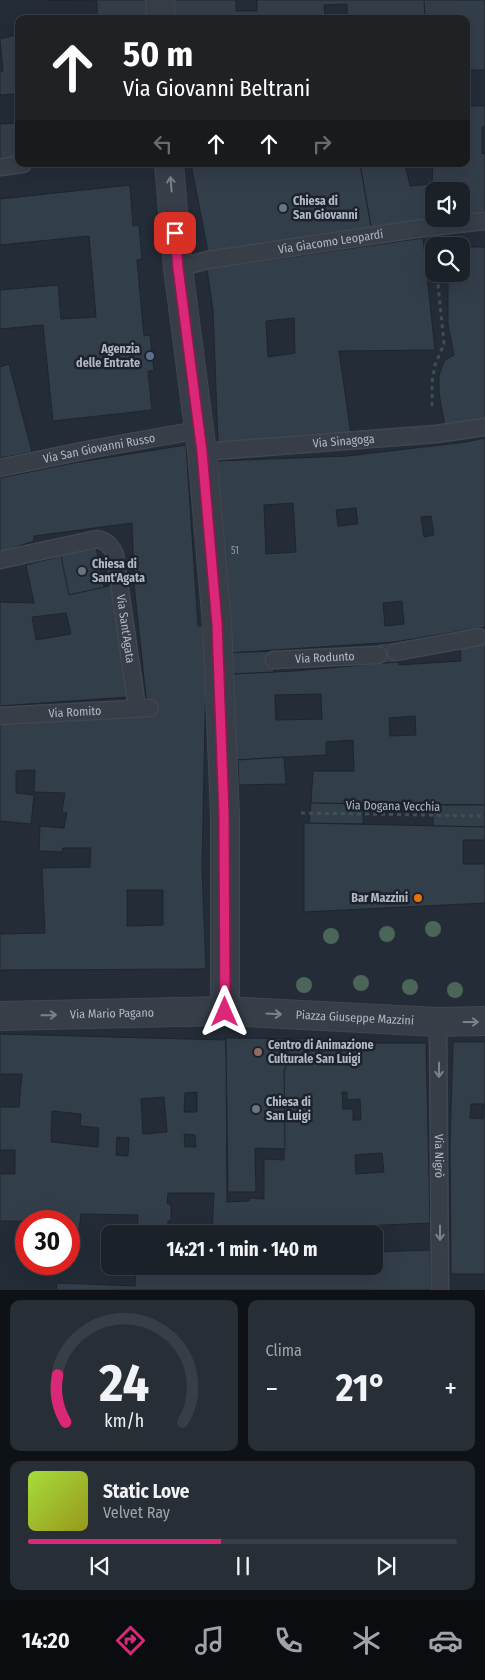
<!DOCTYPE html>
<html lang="it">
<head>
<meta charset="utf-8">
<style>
	body { margin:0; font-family:"Fira Sans Condensed",sans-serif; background:#272e35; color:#f1f3f6; height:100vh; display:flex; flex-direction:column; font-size:19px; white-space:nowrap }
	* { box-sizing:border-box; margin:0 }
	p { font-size:16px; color:#9fa3a8 }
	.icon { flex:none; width:28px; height:28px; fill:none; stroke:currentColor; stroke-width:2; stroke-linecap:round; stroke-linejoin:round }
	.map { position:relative; height:1290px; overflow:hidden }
	.side { display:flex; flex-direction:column; gap:10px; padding:10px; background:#0e1217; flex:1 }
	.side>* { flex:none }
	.hud { position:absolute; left:15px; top:15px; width:455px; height:152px; border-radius:10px; box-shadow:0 5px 20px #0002,0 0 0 1px #383e46; background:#202124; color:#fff; overflow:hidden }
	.fabs { position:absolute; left:425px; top:182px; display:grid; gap:10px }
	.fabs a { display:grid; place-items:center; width:45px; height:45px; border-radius:10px; background:#1a2129; box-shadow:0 5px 20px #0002,0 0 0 1px #383e46; font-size:25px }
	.speed { position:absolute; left:15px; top:1210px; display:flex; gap:10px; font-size:25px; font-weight:700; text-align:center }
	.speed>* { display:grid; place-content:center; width:65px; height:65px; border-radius:50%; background:#1a2129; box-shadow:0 5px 20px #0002,0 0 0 1px #383e46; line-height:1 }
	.speed .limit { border:8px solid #d22; background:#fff; color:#111 }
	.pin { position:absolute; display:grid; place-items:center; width:42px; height:42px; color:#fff; margin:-21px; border-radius:10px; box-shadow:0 2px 8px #0006 }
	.me { position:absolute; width:55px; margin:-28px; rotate:0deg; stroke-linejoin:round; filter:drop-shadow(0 0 4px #0008) }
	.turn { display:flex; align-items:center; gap:18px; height:105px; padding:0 25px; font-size:22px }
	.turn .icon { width:65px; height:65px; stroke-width:2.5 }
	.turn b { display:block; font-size:35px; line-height:42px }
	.lanes { display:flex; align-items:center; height:48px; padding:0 25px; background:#0003; justify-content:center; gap:25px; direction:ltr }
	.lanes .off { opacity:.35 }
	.big { font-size:38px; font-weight:700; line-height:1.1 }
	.side .tile { flex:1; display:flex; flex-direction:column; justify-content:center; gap:8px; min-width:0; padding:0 18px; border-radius:10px; background:#272e35 }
	.side .dial { align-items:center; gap:0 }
	.dial svg { height:130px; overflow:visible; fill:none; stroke:#383e46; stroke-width:7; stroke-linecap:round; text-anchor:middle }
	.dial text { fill:#f1f3f6; stroke:none }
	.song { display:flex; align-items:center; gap:15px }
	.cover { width:60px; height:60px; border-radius:8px; background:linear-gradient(135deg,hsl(80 70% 55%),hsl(60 70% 35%)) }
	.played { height:5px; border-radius:2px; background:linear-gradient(90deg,#db2777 45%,#383e46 45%) }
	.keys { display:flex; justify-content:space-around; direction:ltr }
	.heat { display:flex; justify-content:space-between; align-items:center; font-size:28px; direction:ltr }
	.side .tiles { flex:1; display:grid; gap:10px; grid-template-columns:1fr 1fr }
	.tile:last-child { grid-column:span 2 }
	.trip { position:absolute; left:101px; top:1225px; width:282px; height:50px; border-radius:10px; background:#1a2129; box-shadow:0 5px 20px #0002,0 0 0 1px #383e46; font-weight:700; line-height:50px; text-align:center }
	.menu { display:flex; height:80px; justify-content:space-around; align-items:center; background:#0a0d10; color:#9fa3a8 }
	.menu .icon { width:35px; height:35px }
	.menu .on { color:#db2777 }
	.menu b { font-size:22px; color:#f1f3f6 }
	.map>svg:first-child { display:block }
	.building { fill:#333e4b; stroke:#1e252f; fill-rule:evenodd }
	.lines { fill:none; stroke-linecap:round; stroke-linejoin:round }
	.service-casing { stroke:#404751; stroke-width:19 }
	.minor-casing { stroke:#404751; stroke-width:30 }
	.path { stroke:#3e5051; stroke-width:3; stroke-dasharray:4 4; stroke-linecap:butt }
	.service { stroke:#373e48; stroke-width:16 }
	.minor { stroke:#373e48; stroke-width:28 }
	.tree { fill:#4b6558 }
	.oneway { stroke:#7b828c }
	.route-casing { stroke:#8e194d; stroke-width:12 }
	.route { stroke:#db2777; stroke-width:9 }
	.worship-dot { fill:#6b7280; stroke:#1c232d; stroke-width:2 }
	.service-dot { fill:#5c6f8a; stroke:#1c232d; stroke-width:2 }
	.food-dot { fill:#e8710a; stroke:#1c232d; stroke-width:2 }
	.education-dot { fill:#8d6e63; stroke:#1c232d; stroke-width:2 }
	.labels { text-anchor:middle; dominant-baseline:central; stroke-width:5; stroke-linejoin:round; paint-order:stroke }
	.number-label { font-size:10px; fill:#9199a4 }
	.poi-label { font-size:12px; font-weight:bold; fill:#b2b9c4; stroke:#1c232d; text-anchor:start }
	.street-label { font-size:12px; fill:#b2b9c4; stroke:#1c232d }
</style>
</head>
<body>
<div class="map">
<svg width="485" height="1290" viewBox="0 0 485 1290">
	<rect width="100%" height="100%" fill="#232c37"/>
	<g class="building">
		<path d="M 46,0 L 150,0 L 150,19 L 97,19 L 97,1 Z"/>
		<path d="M 170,0 L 236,0 L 236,11 L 257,11 L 257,0 L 485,0 L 485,70 L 466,70 L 466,19 L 347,19 L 347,4 L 324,5 L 325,19 L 170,19 Z"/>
		<path d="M 424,0 L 485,0 L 485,70 L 466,70 L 466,19 L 425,19 Z"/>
		<path d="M 16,35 L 17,48 L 19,48 L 19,158 L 0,157 L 0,124 L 17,123 L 14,94 L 0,95 L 0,71 L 3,71 L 0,39 Z"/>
		<path d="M 466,106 L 485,106 L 485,127 L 482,127 L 482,154 L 485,153 L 485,213 L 461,216 L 461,191 L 434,191 L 434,219 L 436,219 L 371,227 L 360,164 L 405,164 L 410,186 L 432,184 L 433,164 L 466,164 Z"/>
		<path d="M 191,164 L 360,164 L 371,227 L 208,252 Z"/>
		<path d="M 130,185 L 133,226 L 139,225 L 142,259 L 137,260 L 144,336 L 150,335 L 154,371 L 148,371 L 152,410 L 53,421 L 43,325 L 0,329 L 0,290 L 58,285 L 61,319 L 96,317 L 89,236 L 0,245 L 0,199 Z"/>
		<path d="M 423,238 L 435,350 L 339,351 L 351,435 L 218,442 L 213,310 L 207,269 ZM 294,318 L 295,353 L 268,357 L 266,321 Z"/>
		<path d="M 461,247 L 485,247 L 485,420 L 445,427 L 439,393 L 439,376 L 444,361 L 454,355 L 448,324 L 448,274 L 461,274 Z"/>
		<path d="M 9,364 L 32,452 L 0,458 L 0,367 Z"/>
		<path d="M 485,438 L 485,627 L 395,642 L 229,653 L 217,461 L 347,456 L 466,442 ZM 293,503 L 296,552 L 266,554 L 264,505 ZM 356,508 L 358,524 L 338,526 L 336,510 ZM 431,516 L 434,535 L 424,537 L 421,517 ZM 402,601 L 404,624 L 385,626 L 383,603 Z"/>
		<path d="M 186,445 L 198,626 L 207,625 L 202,868 L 206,969 L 0,970 L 0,934 L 45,933 L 42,868 L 90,867 L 91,848 L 63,848 L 62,852 L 39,851 L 40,826 L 64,828 L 67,813 L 62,812 L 65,793 L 34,792 L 35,770 L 16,771 L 16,793 L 34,795 L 31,824 L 0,821 L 0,725 L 154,715 L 146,697 L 134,584 L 132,523 L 34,536 L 34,541 L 0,552 L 0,478 L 73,463 ZM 127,890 L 163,890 L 163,925 L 127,926 Z"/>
		<path d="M 96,547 L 104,587 L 114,585 L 128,697 L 0,706 L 0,602 L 34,603 L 26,565 ZM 66,613 L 71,634 L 36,640 L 32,617 Z"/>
		<path d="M 96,547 L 104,587 L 69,595 L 61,556 Z"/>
		<path d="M 395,642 L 398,662 L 378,665 L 377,644 Z"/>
		<path d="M 482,644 L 485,644 L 485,805 L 311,803 L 313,771 L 354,771 L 353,740 L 326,742 L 326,755 L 235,760 L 230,674 L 294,671 L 398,662 L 399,665 L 461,661 L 460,649 ZM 321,694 L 322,719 L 276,720 L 275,695 ZM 415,716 L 416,735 L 390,736 L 389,718 Z"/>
		<path d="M 273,651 L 274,672 L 230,674 L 229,653 Z"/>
		<path d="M 284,757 L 286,784 L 239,785 L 238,760 Z"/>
		<path d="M 311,803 L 363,804 L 363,824 L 309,823 Z"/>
		<path d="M 433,805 L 485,805 L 485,827 L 433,826 Z"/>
		<path d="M 304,823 L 485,827 L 485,840 L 463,840 L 463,864 L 485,864 L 485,903 L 304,912 Z"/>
		<path d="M 0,1034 L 226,1040 L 227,1202 L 249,1201 L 249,1198 L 264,1199 L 264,1159 L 284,1160 L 284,1071 L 288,1061 L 318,1061 L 319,1039 L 350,1039 L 350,1043 L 426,1043 L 430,1223 L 361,1226 L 361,1234 L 212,1234 L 214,1193 L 168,1193 L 167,1204 L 171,1204 L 171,1221 L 168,1221 L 167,1234 L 137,1234 L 138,1215 L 81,1214 L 79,1230 L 69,1230 L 69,1221 L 0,1221 L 0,1174 L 15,1174 L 15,1150 L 0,1150 L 0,1107 L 19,1107 L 22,1074 L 0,1074 ZM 197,1092 L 197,1112 L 184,1112 L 185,1093 ZM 342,1092 L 347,1092 L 347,1100 L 360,1099 L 361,1120 L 353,1120 L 353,1109 L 343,1109 ZM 164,1097 L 167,1132 L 143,1134 L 141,1099 ZM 52,1111 L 81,1114 L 80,1126 L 99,1128 L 98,1147 L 51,1142 ZM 184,1134 L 195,1135 L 196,1147 L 185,1147 ZM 117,1137 L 129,1138 L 128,1156 L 116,1155 ZM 382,1153 L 384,1172 L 356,1174 L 355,1155 Z"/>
		<path d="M 226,1038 L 319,1039 L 318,1061 L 288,1061 L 284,1071 L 285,1149 L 255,1148 L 256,1192 L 228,1192 Z"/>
		<path d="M 453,1042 L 485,1042 L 485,1274 L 451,1274 L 450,1145 ZM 471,1104 L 484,1104 L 483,1119 L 470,1118 Z"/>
		<path d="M 430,1250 L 431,1290 L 56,1290 L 57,1283 L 135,1286 L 136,1266 L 375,1266 L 375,1252 Z"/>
		<path d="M 34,1264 L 46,1264 L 45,1274 L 34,1273 Z"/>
	</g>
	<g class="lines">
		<defs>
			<g id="service">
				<path d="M 0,167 L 23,164"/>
				<path id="s1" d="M 178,268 L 208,260 L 423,228 L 485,221"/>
				<path id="s2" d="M 202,452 L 436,434 L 485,427"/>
				<path id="s3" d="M 0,468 L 92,449 L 199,430"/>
				<path id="s4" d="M 0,560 L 97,539 C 107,541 111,546 115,555 L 137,708"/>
				<path d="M 396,652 L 479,637"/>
				<path id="s5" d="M 274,660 L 378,655"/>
				<path id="s6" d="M 0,716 L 150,708"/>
				<path id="s7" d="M 438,1022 L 440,1290"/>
			</g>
			<g id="minor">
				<path d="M 160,0 L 161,19"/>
				<path d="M 169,164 L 178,268 L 202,452 L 217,624 L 225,815 L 225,1011"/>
				<path id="s8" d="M 0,1016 L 225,1011 L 438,1022 L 485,1021"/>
			</g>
		</defs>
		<use href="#service" class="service-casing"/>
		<use href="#minor" class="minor-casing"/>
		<g class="path">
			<path d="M 432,406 L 432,383 L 435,365 L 444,344 L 437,274"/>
			<path d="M 301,813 L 485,816"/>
		</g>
		<use href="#service" class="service"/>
		<use href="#minor" class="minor"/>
	</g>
	<g class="tree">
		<circle cx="433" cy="929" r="8"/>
		<circle cx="387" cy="934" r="8"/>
		<circle cx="331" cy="936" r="8"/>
		<circle cx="361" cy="983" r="8"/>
		<circle cx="304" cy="985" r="8"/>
		<circle cx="410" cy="987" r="8"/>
		<circle cx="455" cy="990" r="8"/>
	</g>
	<defs><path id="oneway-shaft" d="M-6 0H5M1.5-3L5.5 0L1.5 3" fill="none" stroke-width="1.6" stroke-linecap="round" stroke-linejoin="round" transform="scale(1.25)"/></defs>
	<g class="oneway">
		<use href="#oneway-shaft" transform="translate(171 184) rotate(-95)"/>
		<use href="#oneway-shaft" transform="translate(274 1014) rotate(3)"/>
		<use href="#oneway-shaft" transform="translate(49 1015) rotate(-1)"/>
		<use href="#oneway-shaft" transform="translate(471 1022)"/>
		<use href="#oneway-shaft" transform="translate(439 1070) rotate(90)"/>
		<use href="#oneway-shaft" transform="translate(440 1233) rotate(90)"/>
	</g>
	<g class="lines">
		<defs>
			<path id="route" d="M 175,233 L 178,268 L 202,452 L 217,624 L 224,815 L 225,1012"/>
		</defs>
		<use href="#route" class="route-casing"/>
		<use href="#route" class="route"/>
	</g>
	<g class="worship-dot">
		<circle cx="283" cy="208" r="5"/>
		<circle cx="82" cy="571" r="5"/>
		<circle cx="256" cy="1109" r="5"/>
	</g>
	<circle class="service-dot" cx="150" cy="356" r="5"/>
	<circle class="food-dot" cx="418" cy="898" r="5"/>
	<circle class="education-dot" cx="258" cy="1052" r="5"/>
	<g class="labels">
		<g class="number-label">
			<text x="235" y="551">51</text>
		</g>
		<g class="poi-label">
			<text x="293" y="201">Chiesa di<tspan x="293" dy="14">San Giovanni</tspan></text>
			<text x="140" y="349" text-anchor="end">Agenzia<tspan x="140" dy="14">delle Entrate</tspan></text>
			<text x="92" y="564">Chiesa di<tspan x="92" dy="14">Sant'Agata</tspan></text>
			<text x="408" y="898" text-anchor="end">Bar Mazzini</text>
			<text x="268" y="1045">Centro di Animazione<tspan x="268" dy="14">Culturale San Luigi</tspan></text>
			<text x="266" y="1102">Chiesa di<tspan x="266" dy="14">San Luigi</tspan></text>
		</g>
		<g class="street-label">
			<text stroke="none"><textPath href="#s1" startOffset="155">Via Giacomo Leopardi</textPath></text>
			<text stroke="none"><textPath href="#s2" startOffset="142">Via Sinagoga</textPath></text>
			<text stroke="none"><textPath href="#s3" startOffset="101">Via San Giovanni Russo</textPath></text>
			<text stroke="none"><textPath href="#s4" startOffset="199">Via Sant'Agata</textPath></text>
			<text stroke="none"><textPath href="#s5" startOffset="51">Via Rodunto</textPath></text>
			<text stroke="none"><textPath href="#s6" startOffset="75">Via Romito</textPath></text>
			<text transform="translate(393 806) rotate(1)">Via Dogana Vecchia</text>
			<text stroke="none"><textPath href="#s8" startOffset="112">Via Mario Pagano</textPath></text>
			<text stroke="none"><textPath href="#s8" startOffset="355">Piazza Giuseppe Mazzini</textPath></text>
			<text stroke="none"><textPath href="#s7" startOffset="134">Via Nigrò</textPath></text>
		</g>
	</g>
</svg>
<div class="fabs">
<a><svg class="icon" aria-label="sound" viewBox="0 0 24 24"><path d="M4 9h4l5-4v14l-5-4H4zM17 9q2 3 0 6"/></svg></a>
<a><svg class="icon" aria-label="search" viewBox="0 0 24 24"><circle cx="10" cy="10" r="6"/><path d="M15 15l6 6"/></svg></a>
</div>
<div class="speed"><div class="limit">30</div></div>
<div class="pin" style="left:175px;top:233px;background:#d93025"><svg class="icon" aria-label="arrive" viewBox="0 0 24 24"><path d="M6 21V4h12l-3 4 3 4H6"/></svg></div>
<svg class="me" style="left:225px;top:1012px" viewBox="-20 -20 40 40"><path d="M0-17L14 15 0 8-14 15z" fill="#db2777" stroke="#fff" stroke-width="4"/></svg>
<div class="trip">14:21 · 1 min · 140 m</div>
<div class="hud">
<div class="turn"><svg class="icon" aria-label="ahead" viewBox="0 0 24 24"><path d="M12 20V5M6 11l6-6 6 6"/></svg><div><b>50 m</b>Via Giovanni Beltrani</div></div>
<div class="lanes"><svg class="icon off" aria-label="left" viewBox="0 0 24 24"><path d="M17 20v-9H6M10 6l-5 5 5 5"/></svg><svg class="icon" aria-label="ahead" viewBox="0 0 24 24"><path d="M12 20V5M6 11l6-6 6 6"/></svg><svg class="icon" aria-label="ahead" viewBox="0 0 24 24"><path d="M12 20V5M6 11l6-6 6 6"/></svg><svg class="icon off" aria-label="right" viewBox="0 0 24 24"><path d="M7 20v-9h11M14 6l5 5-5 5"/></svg></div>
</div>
</div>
<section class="side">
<div class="tiles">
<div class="tile dial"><svg viewBox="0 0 100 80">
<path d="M14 69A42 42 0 1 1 86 69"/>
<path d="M14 69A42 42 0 0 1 9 40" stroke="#db2777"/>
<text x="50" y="56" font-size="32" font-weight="700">24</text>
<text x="50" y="72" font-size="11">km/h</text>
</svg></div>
<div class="tile"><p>Clima</p>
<div class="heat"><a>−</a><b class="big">21°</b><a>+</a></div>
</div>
<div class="tile">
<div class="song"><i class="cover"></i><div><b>Static Love</b><p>Velvet Ray</p></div></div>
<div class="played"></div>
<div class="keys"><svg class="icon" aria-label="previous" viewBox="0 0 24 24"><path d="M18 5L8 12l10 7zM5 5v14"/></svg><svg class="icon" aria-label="pause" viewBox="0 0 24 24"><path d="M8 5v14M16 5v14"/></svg><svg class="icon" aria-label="next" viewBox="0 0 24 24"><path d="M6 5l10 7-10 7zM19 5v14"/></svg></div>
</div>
</div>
</section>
<nav class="menu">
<b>14:20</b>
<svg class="icon on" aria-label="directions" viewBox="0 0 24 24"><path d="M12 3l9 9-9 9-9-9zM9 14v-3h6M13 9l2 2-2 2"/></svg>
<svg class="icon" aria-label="music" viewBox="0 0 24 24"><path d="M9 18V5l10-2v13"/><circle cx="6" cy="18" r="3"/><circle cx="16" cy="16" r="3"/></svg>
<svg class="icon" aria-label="phone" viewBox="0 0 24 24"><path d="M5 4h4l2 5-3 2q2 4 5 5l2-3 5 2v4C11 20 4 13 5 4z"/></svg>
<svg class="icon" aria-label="climate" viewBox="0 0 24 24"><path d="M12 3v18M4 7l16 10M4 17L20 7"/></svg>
<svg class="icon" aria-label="car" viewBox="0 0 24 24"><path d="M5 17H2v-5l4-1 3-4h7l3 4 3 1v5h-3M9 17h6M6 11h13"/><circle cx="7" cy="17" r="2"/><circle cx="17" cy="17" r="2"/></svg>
</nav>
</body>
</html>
